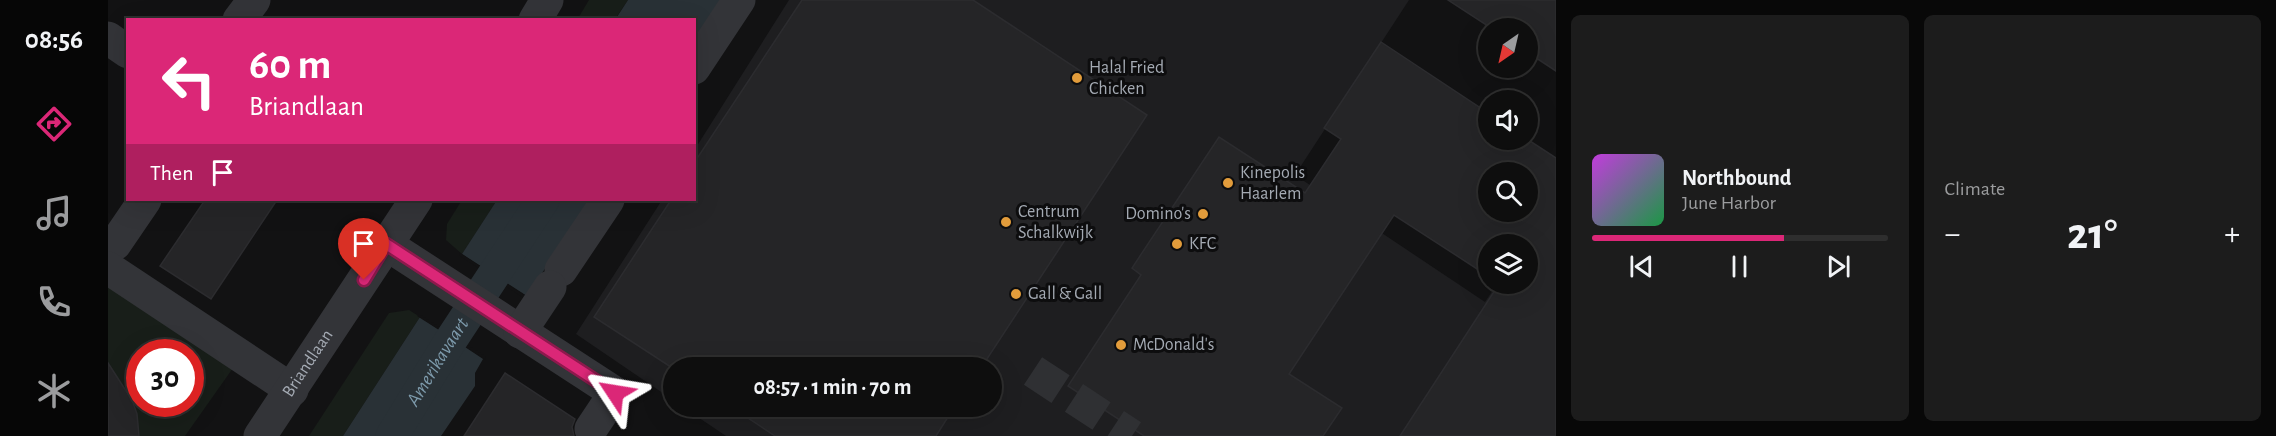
<!DOCTYPE html>
<html lang="en">
<head>
<meta charset="utf-8">
<style>
	body { margin:0; font-family:"Alegreya Sans",sans-serif; background:#1c1c1c; color:#f1f3f6; height:100vh; display:flex; flex-direction:column; font-size:22px; white-space:nowrap }
	* { box-sizing:border-box; margin:0 }
	p { font-size:20px; color:#9b9c9e }
	.icon { flex:none; width:33px; height:33px; fill:none; stroke:currentColor; stroke-width:2; stroke-linecap:round; stroke-linejoin:round }
	.map { position:relative; flex:1; overflow:hidden }
	.details { display:flex; flex-direction:column; gap:15px; padding:15px; background:#080808; width:720px }
	.details>* { flex:none }
	.top-card { position:absolute; left:18px; top:18px; width:570px; height:183px; border-radius:0px; box-shadow:0 6px 24px #0002,0 0 0 2px #2e2e2e; background:#db2777; color:#fff; overflow:hidden }
	.needle { width:39px; rotate:214deg }
	.controls { position:absolute; left:1370px; top:18px; display:grid; gap:12px }
	.controls a { display:grid; place-items:center; width:60px; height:60px; border-radius:50%; background:#0e0e0e; box-shadow:0 6px 24px #0002,0 0 0 2px #2e2e2e; font-size:30px }
	.speed { position:absolute; left:18px; top:339px; display:flex; gap:12px; font-size:30px; font-weight:700; text-align:center }
	.speed>* { display:grid; place-content:center; width:78px; height:78px; border-radius:50%; background:#0e0e0e; box-shadow:0 6px 24px #0002,0 0 0 2px #2e2e2e; line-height:1 }
	.speed .limit { border:9px solid #d22; background:#fff; color:#111 }
	.pin { position:absolute; display:grid; place-items:center; width:51px; height:51px; color:#fff; margin:-62px -26px; border-radius:50% 50% 50% 0; rotate:-45deg; box-shadow:0 0 6px #0007 }
	.pin .icon { rotate:45deg }
	.me { position:absolute; width:66px; margin:-33px; rotate:303deg; stroke-linejoin:round; filter:drop-shadow(0 0 4px #0008) }
	.turn { display:flex; align-items:center; gap:21px; height:126px; padding:0 24px; font-size:27px }
	.turn .icon { width:78px; height:78px; stroke-width:2.5 }
	.turn b { display:block; font-size:42px; line-height:51px }
	.then { display:flex; align-items:center; height:57px; padding:0 24px; background:#0003; gap:12px; font-size:22px }
	.big { font-size:45px; font-weight:700; line-height:1.1 }
	.details .card { flex:1; display:flex; flex-direction:column; justify-content:center; gap:9px; min-width:0; padding:0 21px; border-radius:9px; background:#1c1c1c }
	.song { display:flex; align-items:center; gap:18px }
	.cover { width:72px; height:72px; border-radius:9px; background:linear-gradient(135deg,hsl(290 70% 55%),hsl(140 70% 35%)) }
	.played { height:6px; border-radius:3px; background:linear-gradient(90deg,#db2777 65%,#2e2e2e 65%) }
	.keys { display:flex; justify-content:space-around; direction:ltr }
	.heat { display:flex; justify-content:space-between; align-items:center; font-size:33px; direction:ltr }
	.details .tiles { flex:1; display:grid; gap:15px; grid-template-columns:repeat(2,1fr) }
	.trip { position:absolute; left:555px; top:357px; width:339px; height:60px; border-radius:30px; background:#0e0e0e; box-shadow:0 6px 24px #0002,0 0 0 2px #2e2e2e; font-weight:700; line-height:60px; text-align:center }
	main { display:flex; flex:1; min-height:0 }
	.dock { display:flex; flex-direction:column; width:108px; justify-content:space-around; align-items:center; background:#060606; color:#9b9c9e }
	.dock .icon { width:42px; height:42px }
	.dock .current { color:#db2777 }
	.dock b { font-size:27px; color:#f1f3f6 }
	.map>svg:first-child { display:block }
	.built { fill:#1e1e20 }
	.green { fill:#181e19; fill-rule:evenodd }
	.water { fill:#293136 }
	.pier { fill:#121213 }
	.lines { fill:none; stroke-linecap:round; stroke-linejoin:round }
	.canal { stroke:#293136; stroke-width:33 }
	.building { fill:#252527; stroke:#2c2c2f; stroke-width:1.5; fill-rule:evenodd }
	.minor-tunnel { stroke:#2f3033; stroke-width:33; stroke-dasharray:33 16; stroke-linecap:butt }
	.minor { stroke:#333438; stroke-width:33 }
	.route-casing { stroke:#8e194d; stroke-width:15 }
	.route { stroke:#db2777; stroke-width:10 }
	.poi-dot { fill:#e29c3b; stroke:#0d0d0e; stroke-width:2 }
	.labels { text-anchor:middle; dominant-baseline:central; stroke-width:6; stroke-linejoin:round; paint-order:stroke }
	.poi-label { font-size:18px; fill:#a4aab3; stroke:#0d0d0e; text-anchor:start }
	.street-label { font-size:18px; fill:#a4aab3; stroke:#0d0d0e }
	.water-label { font-size:20px; font-style:italic; fill:#7d9aab; stroke:#0d0d0e }
</style>
</head>
<body>
<main>
<nav class="dock">
<b>08:56</b>
<svg class="icon current" aria-label="directions" viewBox="0 0 24 24"><path d="M12 3l9 9-9 9-9-9zM9 14v-3h6M13 9l2 2-2 2"/></svg>
<svg class="icon" aria-label="music" viewBox="0 0 24 24"><path d="M9 18V5l10-2v13"/><circle cx="6" cy="18" r="3"/><circle cx="16" cy="16" r="3"/></svg>
<svg class="icon" aria-label="phone" viewBox="0 0 24 24"><path d="M5 4h4l2 5-3 2q2 4 5 5l2-3 5 2v4C11 20 4 13 5 4z"/></svg>
<svg class="icon" aria-label="climate" viewBox="0 0 24 24"><path d="M12 3v18M4 7l16 10M4 17L20 7"/></svg>
</nav>
<div class="map">
<svg width="1448" height="436" viewBox="0 0 1448 436">
	<rect width="100%" height="100%" fill="#121213"/>
	<path class="built" d="M 681,0 L 1301,0 L 1187,175 L 1377,302 L 1389,284 L 1419,284 L 1419,244 L 1415,244 L 1448,193 L 1448,436 L 618,436 L 575,407 L 884,406 L 884,368 L 566,368 L 565,400 L 468,334 L 554,200 L 586,200 L 587,149 Z"/>
	<g class="green">
		<path d="M 481,0 L 520,0 L 507,19 L 469,20 Z"/>
		<path d="M 354,200 L 389,200 L 354,254 L 338,240 L 339,224 Z"/>
		<path d="M 0,285 L 125,368 L 77,436 L 0,436 ZM 32,352 L 82,352 L 82,404 L 32,404 Z"/>
		<path d="M 301,310 L 312,317 L 235,436 L 201,436 L 281,313 Z"/>
	</g>
	<g class="water">
		<path d="M 520,0 L 614,0 L 587,42 L 586,20 L 507,20 Z"/>
		<path d="M 389,200 L 482,200 L 419,296 L 354,254 Z"/>
		<path d="M 312,317 L 375,359 L 367,373 L 367,386 L 333,436 L 235,436 Z"/>
	</g>
	<g class="pier">
		<path d="M 351,252 L 354,254 L 421,298 L 417,299 L 352,256 Z"/>
		<path d="M 311,314 L 377,356 L 378,360 L 309,316 Z"/>
	</g>
	<g class="lines">
		<path class="canal" id="s1" d="M 284,436 L 341,343 L 435,200"/>
	</g>
	<g class="building">
		<path d="M 694,0 L 865,0 L 1039,115 L 873,368 L 566,368 L 566,369 L 486,317 L 563,200 L 586,200 L 586,163 Z"/>
		<path d="M 1340,0 L 1448,0 L 1448,71 L 1419,52 L 1419,28 L 1383,28 Z"/>
		<path d="M 1273,42 L 1380,113 L 1380,140 L 1419,139 L 1448,158 L 1448,436 L 1292,436 L 1391,284 L 1419,284 L 1419,244 L 1380,244 L 1380,276 L 1286,215 L 1181,374 L 1234,408 L 1215,436 L 1036,436 L 960,386 L 1033,275 L 1024,268 L 1111,137 L 1197,193 L 1233,139 L 1216,128 ZM 1380,172 L 1419,172 L 1419,212 L 1380,212 Z"/>
		<path d="M 97,200 L 169,200 L 103,299 L 52,266 Z"/>
		<path d="M 0,363 L 24,400 L 29,414 L 31,436 L 0,436 Z"/>
		<path d="M 397,373 L 467,419 L 464,427 L 466,436 L 356,436 Z"/>
		<path d="M 622,406 L 847,406 L 828,436 L 667,436 Z"/>
	</g>
	<g class="lines">
		<path class="minor-tunnel" d="M 925,371 L 1024,436"/>
		<g class="minor">
			<path d="M 131,20 L 146,0"/>
			<path d="M 427,20 L 439,0"/>
			<path d="M 0,38 L 20,52"/>
			<path d="M 586,68 L 631,0"/>
			<path d="M 7,244 L 37,200"/>
			<path d="M 278,244 L 507,393 L 483,429"/>
			<path d="M 0,268 L 184,390"/>
			<path d="M 453,270 L 500,200"/>
			<path d="M 412,332 L 442,287"/>
			<path id="s2" d="M 152,436 L 308,200"/>
		</g>
	</g>
	<g class="lines">
		<defs>
			<path id="route" d="M 256,280 L 278,244 L 507,393"/>
		</defs>
		<use href="#route" class="route-casing"/>
		<use href="#route" class="route"/>
	</g>
	<g class="poi-dot">
		<circle cx="969" cy="78" r="6"/>
		<circle cx="1120" cy="183" r="6"/>
		<circle cx="1095" cy="214" r="6"/>
		<circle cx="898" cy="222" r="6"/>
		<circle cx="1069" cy="244" r="6"/>
		<circle cx="908" cy="294" r="6"/>
		<circle cx="1013" cy="345" r="6"/>
	</g>
	<g class="labels">
		<g class="poi-label">
			<text x="981" y="68">Halal Fried<tspan x="981" dy="21">Chicken</tspan></text>
			<text x="1132" y="173">Kinepolis<tspan x="1132" dy="21">Haarlem</tspan></text>
			<text x="910" y="212">Centrum<tspan x="910" dy="21">Schalkwijk</tspan></text>
			<text x="1083" y="214" text-anchor="end">Domino's</text>
			<text x="1081" y="244">KFC</text>
			<text x="920" y="294">Gall &amp; Gall</text>
			<text x="1025" y="345">McDonald's</text>
		</g>
		<g class="street-label">
			<text stroke="none"><textPath href="#s2" startOffset="87">Briandlaan</textPath></text>
		</g>
		<g class="water-label">
			<text stroke="none"><textPath href="#s1" startOffset="87">Amerikavaart</textPath></text>
		</g>
	</g>
</svg>
<div class="controls">
<a><svg class="needle" viewBox="-14 -14 28 28"><path d="M0-13l5 13h-10z" fill="#e53935"/><path d="M0 13l5-13h-10z" fill="#9b9c9e"/></svg></a>
<a><svg class="icon" aria-label="sound" viewBox="0 0 24 24"><path d="M4 9h4l5-4v14l-5-4H4zM17 9q2 3 0 6"/></svg></a>
<a><svg class="icon" aria-label="search" viewBox="0 0 24 24"><circle cx="10" cy="10" r="6"/><path d="M15 15l6 6"/></svg></a>
<a><svg class="icon" aria-label="layers" viewBox="0 0 24 24"><path d="M12 4l9 5-9 5-9-5zM3 14l9 5 9-5"/></svg></a>
</div>
<div class="speed"><div class="limit">30</div></div>
<div class="pin" style="left:256px;top:280px;background:#d93025"><svg class="icon" aria-label="arrive" viewBox="0 0 24 24"><path d="M6 21V4h12l-3 4 3 4H6"/></svg></div>
<svg class="me" style="left:507px;top:393px" viewBox="-20 -20 40 40"><path d="M0-17L14 15 0 8-14 15z" fill="#db2777" stroke="#fff" stroke-width="4"/></svg>
<div class="trip">08:57 · 1 min · 70 m</div>
<div class="top-card">
<div class="turn"><svg class="icon" aria-label="left" viewBox="0 0 24 24"><path d="M17 20v-9H6M10 6l-5 5 5 5"/></svg><div><b>60 m</b>Briandlaan</div></div>
<div class="then">Then<svg class="icon" aria-label="arrive" viewBox="0 0 24 24"><path d="M6 21V4h12l-3 4 3 4H6"/></svg></div>
</div>
</div>
<section class="details">
<div class="tiles">
<div class="card">
<div class="song"><i class="cover"></i><div><b>Northbound</b><p>June Harbor</p></div></div>
<div class="played"></div>
<div class="keys"><svg class="icon" aria-label="previous" viewBox="0 0 24 24"><path d="M18 5L8 12l10 7zM5 5v14"/></svg><svg class="icon" aria-label="pause" viewBox="0 0 24 24"><path d="M8 5v14M16 5v14"/></svg><svg class="icon" aria-label="next" viewBox="0 0 24 24"><path d="M6 5l10 7-10 7zM19 5v14"/></svg></div>
</div>
<div class="card"><p>Climate</p>
<div class="heat"><a>−</a><b class="big">21°</b><a>+</a></div>
</div>
</div>
</section>
</main>
</body>
</html>
